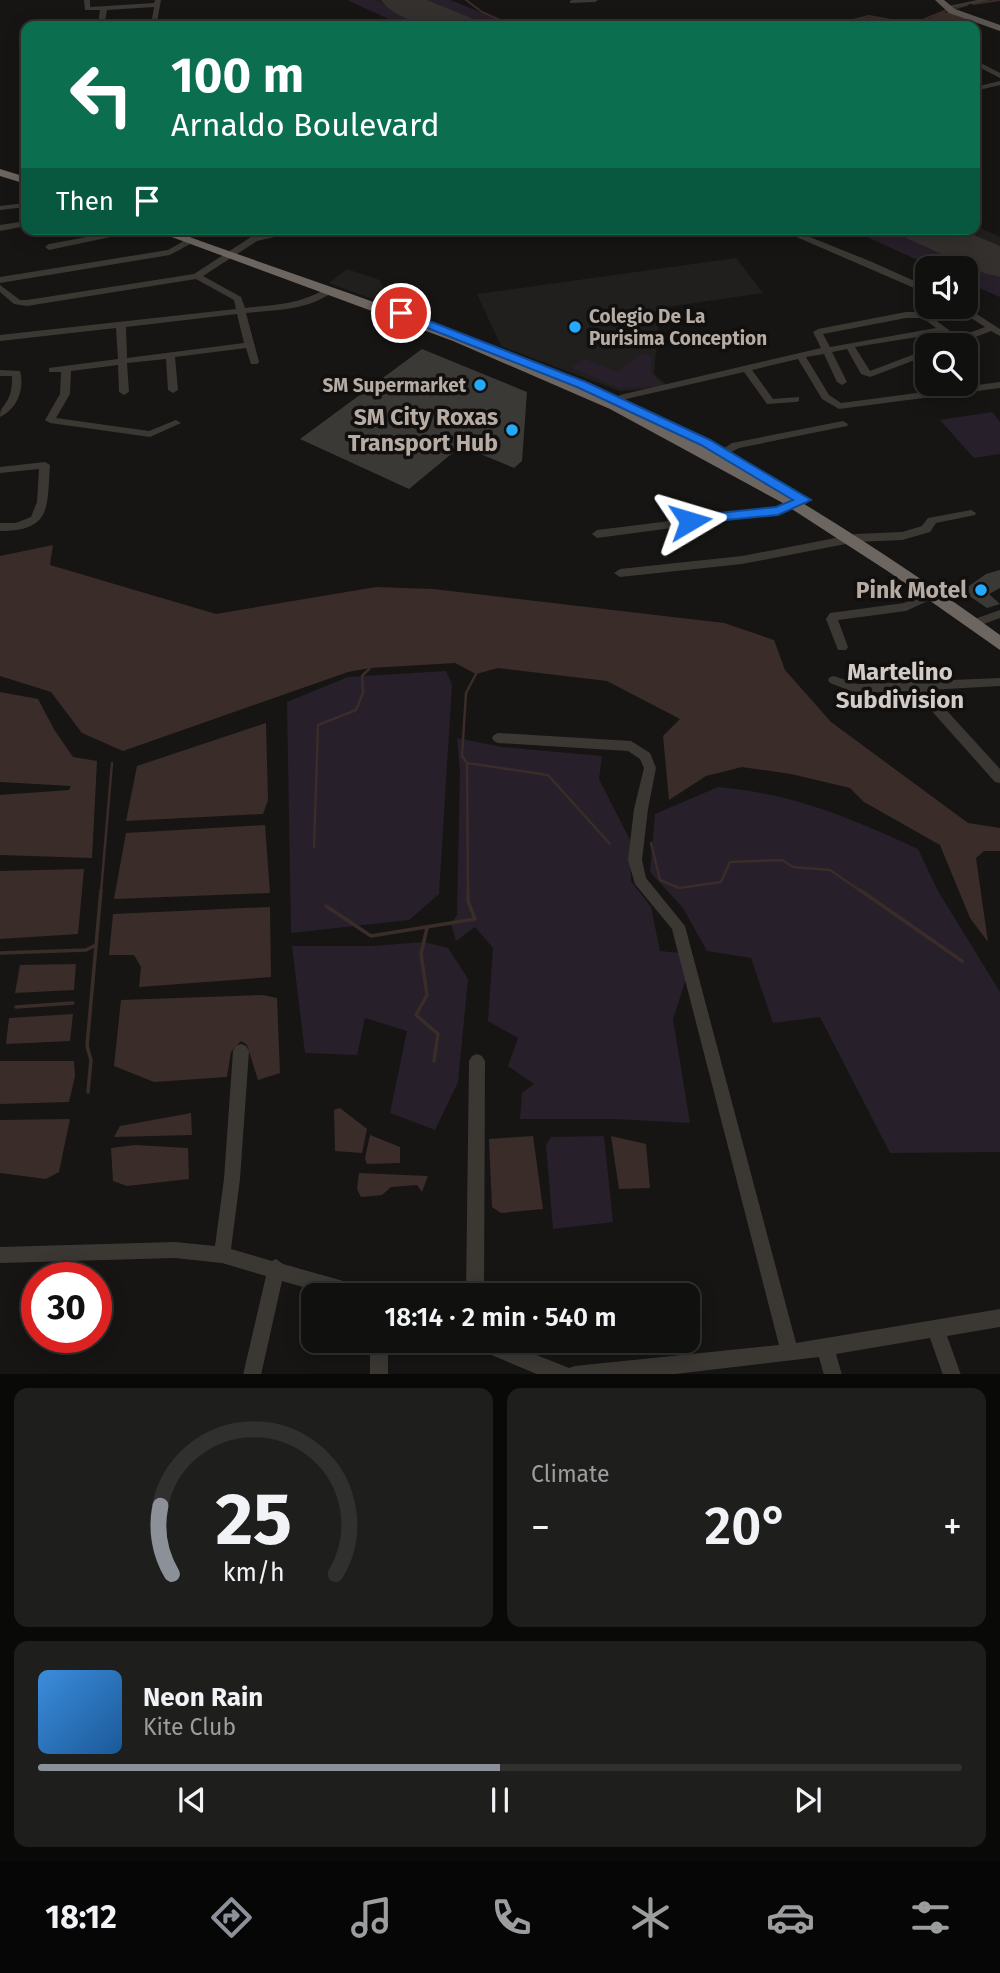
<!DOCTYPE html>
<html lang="en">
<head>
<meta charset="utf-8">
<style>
	body { margin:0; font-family:"Fira Sans",sans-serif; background:#1e1e1d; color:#f1f3f6; height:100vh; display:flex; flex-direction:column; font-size:26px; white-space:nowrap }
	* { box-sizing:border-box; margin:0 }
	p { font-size:23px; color:#9c9d9e }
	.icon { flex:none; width:38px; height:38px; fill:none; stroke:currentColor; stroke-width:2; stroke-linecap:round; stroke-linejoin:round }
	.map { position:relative; height:1374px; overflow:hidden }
	.sheet { display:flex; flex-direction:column; gap:14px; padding:14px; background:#090908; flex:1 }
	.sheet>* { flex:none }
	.top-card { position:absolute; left:21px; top:21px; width:959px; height:214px; border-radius:14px; box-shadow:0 4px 18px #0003,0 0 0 2px #30302f; background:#0b6e4f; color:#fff; overflow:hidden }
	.fabs { position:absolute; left:915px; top:256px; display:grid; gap:14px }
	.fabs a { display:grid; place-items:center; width:63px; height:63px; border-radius:14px; background:#10100f; box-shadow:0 4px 18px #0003,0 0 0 2px #30302f; font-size:35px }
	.speed { position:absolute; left:21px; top:1262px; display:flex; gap:14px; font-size:35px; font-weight:700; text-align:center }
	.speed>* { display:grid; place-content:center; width:91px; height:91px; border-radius:50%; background:#10100f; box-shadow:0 4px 18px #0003,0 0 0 2px #30302f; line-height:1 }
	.speed .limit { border:10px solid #d22; background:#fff; color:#111 }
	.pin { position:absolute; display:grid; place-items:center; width:60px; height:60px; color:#fff; margin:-30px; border:4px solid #fff; border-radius:50%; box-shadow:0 2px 7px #0007 }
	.me { position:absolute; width:77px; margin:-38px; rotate:83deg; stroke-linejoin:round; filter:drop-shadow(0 0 5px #0008) }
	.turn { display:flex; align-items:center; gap:24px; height:147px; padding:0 35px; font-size:32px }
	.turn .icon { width:91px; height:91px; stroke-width:2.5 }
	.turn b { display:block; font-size:49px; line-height:60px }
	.then { display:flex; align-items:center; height:66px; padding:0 35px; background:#0003; gap:14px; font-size:26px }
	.big { font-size:52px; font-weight:600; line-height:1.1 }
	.sheet .widget { flex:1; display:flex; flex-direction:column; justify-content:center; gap:10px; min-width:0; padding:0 24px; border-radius:14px; background:#1e1e1d }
	.sheet .dial { align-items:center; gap:0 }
	.dial svg { height:182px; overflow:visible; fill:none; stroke:#30302f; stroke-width:7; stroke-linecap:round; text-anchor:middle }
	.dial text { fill:#f1f3f6; stroke:none }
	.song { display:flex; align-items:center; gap:21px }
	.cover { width:84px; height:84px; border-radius:10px; background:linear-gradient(135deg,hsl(210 70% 55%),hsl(210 70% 35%)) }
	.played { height:7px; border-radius:4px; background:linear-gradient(90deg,#8c9099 50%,#30302f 50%) }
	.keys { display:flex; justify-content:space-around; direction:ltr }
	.heat { display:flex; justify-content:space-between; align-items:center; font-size:38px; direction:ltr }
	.sheet .tiles { flex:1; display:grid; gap:14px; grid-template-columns:1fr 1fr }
	.widget:last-child { grid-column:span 2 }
	.trip { position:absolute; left:301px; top:1283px; width:399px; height:70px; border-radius:14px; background:#10100f; box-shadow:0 4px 18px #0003,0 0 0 2px #30302f; font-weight:600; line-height:70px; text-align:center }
	.tab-bar { display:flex; height:112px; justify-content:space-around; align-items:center; background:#060606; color:#9c9d9e }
	.tab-bar .icon { width:49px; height:49px }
	.tab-bar .selected { color:#8c9099 }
	.tab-bar b { font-size:32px; color:#f1f3f6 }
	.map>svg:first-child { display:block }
	.built { fill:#201f1d }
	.green { fill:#271f29 }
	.water { fill:#3a2c29 }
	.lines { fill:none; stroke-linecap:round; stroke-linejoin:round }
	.stream-far2 { stroke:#3a2c29; stroke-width:2 }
	.stream-far1 { stroke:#3a2c29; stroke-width:2.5 }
	.stream { stroke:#3a2c29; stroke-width:3.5 }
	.runway { fill:#33302e; fill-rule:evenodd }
	.building { fill:#3b3935 }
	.minor { fill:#3b3834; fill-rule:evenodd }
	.major { fill:#5a5550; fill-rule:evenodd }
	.highway { fill:#6c6560; fill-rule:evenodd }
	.route { fill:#1a73e8; stroke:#114b97; stroke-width:2 }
	.poi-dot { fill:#23aafe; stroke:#11100f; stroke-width:2.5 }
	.labels { text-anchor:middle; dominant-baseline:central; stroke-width:7; stroke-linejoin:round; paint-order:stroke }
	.far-poi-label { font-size:19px; font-weight:bold; fill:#b7aca4; stroke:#11100f; text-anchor:start }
	.poi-label { font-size:23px; font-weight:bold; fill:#b7aca4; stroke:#11100f; text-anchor:end }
	.neighbourhood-label { font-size:24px; font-weight:bold; fill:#d3cbc6; stroke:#11100f }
</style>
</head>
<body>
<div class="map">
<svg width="1000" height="1375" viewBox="0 0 1000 1375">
	<rect width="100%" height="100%" fill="#161514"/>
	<g class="built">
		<path d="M 347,0 L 450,0 L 514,26 L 404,26 Z"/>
		<path d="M 975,226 L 1000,237 L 1000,297 L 966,282 L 966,268 L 935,268 L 850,229 L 975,229 Z"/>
		<path d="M 736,258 L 763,293 L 660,308 L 654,374 L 669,387 L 620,391 L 501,346 L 477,294 Z"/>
		<path d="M 347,269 L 380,280 L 391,306 L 329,283 Z"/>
	</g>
	<g class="green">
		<path d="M 347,0 L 374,0 L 433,26 L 404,26 Z"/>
		<path d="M 421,0 L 450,0 L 514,26 L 481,26 Z"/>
		<path d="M 850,229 L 891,229 L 1000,278 L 1000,297 L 966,282 L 966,268 L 935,268 Z"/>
		<path d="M 641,354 L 652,356 L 651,374 L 665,386 L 619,388 L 572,368 L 585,359 L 618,372 Z"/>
		<path d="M 992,412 L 1000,422 L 1000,454 L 974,458 L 940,420 Z"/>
		<path d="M 446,671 L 452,685 L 439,894 L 409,920 L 291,933 L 287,702 L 348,677 Z"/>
		<path d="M 457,738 L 502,747 L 602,756 L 599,779 L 630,840 L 631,881 L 651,907 L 660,951 L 680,953 L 686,979 L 673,1019 L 690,1123 L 614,1119 L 520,1119 L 522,1093 L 534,1084 L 508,1066 L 518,1038 L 488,1021 L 493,948 L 475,927 L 456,941 L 451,924 L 457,915 L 460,770 Z"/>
		<path d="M 718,787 C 794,794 849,817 918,849 L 938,891 L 1000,992 L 1000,1152 L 890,1153 L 820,1017 L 773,1023 L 751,958 L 707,951 L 683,908 L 650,872 L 655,814 Z"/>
		<path d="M 424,942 L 448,948 L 468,979 L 458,1082 L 435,1130 L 390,1113 L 407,1031 L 365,1018 L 357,1055 L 305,1053 L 292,946 L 372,946 Z"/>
		<path d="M 604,1136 L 613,1222 L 553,1229 L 546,1145 L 551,1137 Z"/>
	</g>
	<g class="water">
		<path d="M 949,12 L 969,20 L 963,26 L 833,26 L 862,18 L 878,17 L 917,25 L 941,13 Z"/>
		<path d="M 53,545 L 50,565 L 216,614 L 376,587 L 433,589 L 724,623 L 774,640 L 785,670 L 831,722 L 968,823 L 1000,828 L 1000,851 L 984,851 L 976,858 L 988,942 L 970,918 L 940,845 L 864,802 L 850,788 L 791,774 L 742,767 L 706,776 L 669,800 L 663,736 L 680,719 L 607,681 L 498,668 L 476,674 L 455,663 L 370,668 L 348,672 L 123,751 L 82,733 L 51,692 L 0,676 L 0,556 Z"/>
		<path d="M 0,692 L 38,699 L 55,731 L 73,757 L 97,761 L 92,858 L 0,855 L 0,795 L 69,790 L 71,786 L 0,782 Z"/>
		<path d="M 266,723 L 268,800 L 263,814 L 126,821 L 137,766 Z"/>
		<path d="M 265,825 L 270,893 L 114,899 L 126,833 Z"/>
		<path d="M 84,869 L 78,934 L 0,939 L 0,871 Z"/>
		<path d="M 270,907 L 271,977 L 139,987 L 141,967 L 134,955 L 109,955 L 113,914 Z"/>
		<path d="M 76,964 L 74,990 L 15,993 L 20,965 Z"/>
		<path d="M 263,995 L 277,998 L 280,1073 L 258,1080 L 247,1045 L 241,1041 L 231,1052 L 227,1077 L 154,1082 L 114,1066 L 121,1000 Z"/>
		<path d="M 73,1014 L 70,1041 L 6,1044 L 9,1018 Z"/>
		<path d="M 0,1061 L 74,1061 L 75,1076 L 69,1102 L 0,1104 Z"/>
		<path d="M 340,1108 L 367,1129 L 362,1153 L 335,1151 L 334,1110 Z"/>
		<path d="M 191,1113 L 192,1135 L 114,1137 L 120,1126 Z"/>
		<path d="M 70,1119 L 59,1172 L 46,1179 L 0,1173 L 0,1120 Z"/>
		<path d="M 370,1135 L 400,1147 L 400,1163 L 367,1164 L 365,1158 Z"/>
		<path d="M 533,1136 L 543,1209 L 501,1213 L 492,1207 L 489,1139 Z"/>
		<path d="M 611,1136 L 646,1144 L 650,1188 L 619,1189 Z"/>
		<path d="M 135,1145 L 188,1148 L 189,1179 L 127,1186 L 113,1181 L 111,1148 Z"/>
		<path d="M 359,1173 L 428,1176 L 422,1192 L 417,1185 L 391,1187 L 382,1195 L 361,1197 L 357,1189 Z"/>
	</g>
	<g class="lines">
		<g class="stream-far2">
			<path d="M 466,0 L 482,12 L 514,26"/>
			<path d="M 973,4 L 1000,0"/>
			<path d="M 953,9 L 967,5"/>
			<path d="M 829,26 L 869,16 L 913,24 L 947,10"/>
		</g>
		<g class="stream-far1">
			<path d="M 476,674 L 466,693 L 462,756 L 467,763 L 548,775 L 610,844"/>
			<path d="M 467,763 L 468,892"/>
			<path d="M 651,843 L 660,880 L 679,888 L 721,882 L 730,862 L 782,860 L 793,867 L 830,870 L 862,892"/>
			<path d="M 314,847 L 318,725 L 356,710 L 363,693 L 362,676 L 370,668"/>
			<path d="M 101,892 L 112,763"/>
		</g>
		<g class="stream">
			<path d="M 860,890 L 962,961"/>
			<path d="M 326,906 L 371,936 L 475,919 L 468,901 L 468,890"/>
			<path d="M 427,928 L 421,954 L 427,995 L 416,1015 L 438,1034 L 434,1061"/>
			<path d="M 0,953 L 86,950 L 96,945"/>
			<path d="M 16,1007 L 73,1003"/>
			<path d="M 88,1092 L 91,1060 L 87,1046 L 101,890"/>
		</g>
		<g class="runway">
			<path d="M 381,0 L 427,0 L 471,18 L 476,26 C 447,27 399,26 381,0 Z"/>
			<path d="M 900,229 L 960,229 L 1000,246 L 1000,277 L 984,273 L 906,238 Z"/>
		</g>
	</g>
	<g class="building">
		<path d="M 422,349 L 527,392 L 522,461 L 514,468 L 461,446 L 409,489 L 300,439 Z"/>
		<path d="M 1000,570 L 1000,588 L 989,594 L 1000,604 L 987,608 L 962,591 L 986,574 Z"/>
	</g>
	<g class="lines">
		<g class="minor">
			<path d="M 84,0 L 90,0 L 90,7 L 154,3 L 155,0 L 161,0 L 157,22 L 101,26 L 98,24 L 100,10 L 85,10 ZM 154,7 L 152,19 L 105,22 L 107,10 Z"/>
			<path d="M 572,0 L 598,0 L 595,2 L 570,3 L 570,1 Z"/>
			<path d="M 977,0 L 991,0 L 947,9 L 944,7 Z"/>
			<path d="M 975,60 L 1000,73 L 1000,78 L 975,65 Z"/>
			<path d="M 1000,81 L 1000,85 L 975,91 L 975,87 Z"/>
			<path d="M 26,203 L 26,207 L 0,210 L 0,206 Z"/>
			<path d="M 26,221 L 26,226 L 0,231 L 0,225 Z"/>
			<path d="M 129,229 L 148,229 L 49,250 L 45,247 L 49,244 Z"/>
			<path d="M 182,229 L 194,229 L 176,238 L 169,236 Z"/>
			<path d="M 291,229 L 309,229 L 257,241 L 203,276 L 241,297 L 245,308 C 278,304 299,305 329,287 L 336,289 C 312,310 277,310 246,313 L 259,362 L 257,364 L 251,364 L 246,348 L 175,357 L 178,390 L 173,393 L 168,390 L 166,359 L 127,363 L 129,392 L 124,395 L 119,392 L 118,365 L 71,371 L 70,394 L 56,418 L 149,431 L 176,420 L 181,423 L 150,437 L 50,423 L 45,420 L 60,394 L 61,372 L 49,372 L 49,368 L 118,359 L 116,328 L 0,341 L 0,335 L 236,309 L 234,300 L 196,279 L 27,306 L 14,304 L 0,292 L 0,285 L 20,300 L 27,300 L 194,274 L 251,237 ZM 237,314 L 244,343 L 127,358 L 126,327 Z"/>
			<path d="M 778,229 L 790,229 L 872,262 L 928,287 L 928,294 Z"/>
			<path d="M 189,238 L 193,241 L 192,243 L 170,255 L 0,283 L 0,277 L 168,250 Z"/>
			<path d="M 953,306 L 964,306 L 1000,329 L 1000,336 L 991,331 L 955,345 L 941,345 L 950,340 L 942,333 L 855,347 L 870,371 L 928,349 L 928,355 L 870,377 L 861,374 L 847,349 L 832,352 L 847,382 L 842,385 L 837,382 L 824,354 L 806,357 L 829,395 L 841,403 L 1000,382 L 1000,388 L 839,409 L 822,399 L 798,359 L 752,370 L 773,399 L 799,397 L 799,401 L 796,402 L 767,404 L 744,372 L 626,399 L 617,404 L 612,401 L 620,395 L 821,348 L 813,332 L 818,329 L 906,312 L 925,312 L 958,337 L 985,327 ZM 906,318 L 923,318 L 936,328 L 830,347 L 823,334 Z"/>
			<path d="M 0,370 L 20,371 C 25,389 17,409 0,417 C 0,408 3,408 7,401 C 12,393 12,384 12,376 L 0,376 Z"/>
			<path d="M 843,421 L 848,424 L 847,426 L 739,448 L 716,460 L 711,457 L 732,443 Z"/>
			<path d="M 45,462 L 50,465 C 47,507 52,531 0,531 L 0,523 L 16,523 L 31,517 L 37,502 L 39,469 L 0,473 L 0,467 Z"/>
			<path d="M 804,498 L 808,499 L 809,501 L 808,503 L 778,514 L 597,538 L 592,534 L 597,530 L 776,508 Z"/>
			<path d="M 971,510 L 976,513 L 975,515 L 936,523 L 930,532 L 902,540 L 856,542 L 742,564 L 620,577 L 614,573 L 620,569 L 742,556 L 856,534 L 902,532 L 922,526 L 928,518 Z"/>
			<path d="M 941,586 L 945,587 L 947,590 L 945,593 L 906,611 L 838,620 L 848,647 L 846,650 L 838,650 L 826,619 L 830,613 L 904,603 Z"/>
			<path d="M 1000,610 L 1000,618 L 973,628 L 967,624 L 969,621 Z"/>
			<path d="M 834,676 L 857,684 L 1000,678 L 1000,686 L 928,690 L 1000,769 L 1000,783 L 995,782 L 914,691 L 856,693 L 830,683 L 828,680 L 830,677 Z"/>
			<path d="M 498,733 L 631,741 L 650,753 L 656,768 L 648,809 L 642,860 L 646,878 L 685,926 L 796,1343 L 1000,1309 L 1000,1327 L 947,1336 L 961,1375 L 943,1375 L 930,1338 L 836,1354 L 842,1375 L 824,1375 L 819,1357 L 667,1375 L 539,1375 L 470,1346 L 467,1340 L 499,1340 L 569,1368 L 575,1366 L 779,1345 L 672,929 L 635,884 L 628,860 L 634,809 L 644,768 L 640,759 L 628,751 L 498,743 L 494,741 L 492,738 L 494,735 Z"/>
			<path d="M 241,1044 L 246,1046 L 249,1051 L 240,1179 L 231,1249 L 272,1261 L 276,1259 L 283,1264 L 361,1286 L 367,1289 L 370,1295 L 331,1295 L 282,1281 L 261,1375 L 243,1375 L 266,1276 L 222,1263 L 175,1258 L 0,1263 L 0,1247 L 175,1242 L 215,1246 L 224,1179 L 233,1051 L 236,1046 Z"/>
			<path d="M 477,1054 L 482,1056 L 485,1061 L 484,1295 L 466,1295 L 469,1061 L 472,1056 Z"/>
			<rect x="370" y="1340" width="18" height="35"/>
		</g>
		<path class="major" d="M 935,0 L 944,0 L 955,9 L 1000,25 L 1000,31 L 949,13 Z"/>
		<g class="highway">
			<path d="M 0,169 L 26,177 L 26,184 L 0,176 Z"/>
			<path d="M 150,229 L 168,229 C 300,278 436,319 564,377 C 719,447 863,535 1000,635 L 1000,650 L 889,572 L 781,502 L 610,409 L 453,341 Z"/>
		</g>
	</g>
	<path class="route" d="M 401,310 L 586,382 L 710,440 L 811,500 L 778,515 L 685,524 L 685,518 L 690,516 L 776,507 L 793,500 L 701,445 L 577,387 L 397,316 L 395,313 Z"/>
	<g class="poi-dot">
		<circle cx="575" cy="327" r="7"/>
		<circle cx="480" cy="385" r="7"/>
		<circle cx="512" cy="430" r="7"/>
		<circle cx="981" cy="590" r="7"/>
	</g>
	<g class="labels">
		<g class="far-poi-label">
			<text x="589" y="316">Colegio De La<tspan x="589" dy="22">Purisima Conception</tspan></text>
			<text x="466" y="385" text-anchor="end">SM Supermarket</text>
		</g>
		<g class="poi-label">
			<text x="498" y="417">SM City Roxas<tspan x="498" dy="26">Transport Hub</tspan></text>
			<text x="967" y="590">Pink Motel</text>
		</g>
		<g class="neighbourhood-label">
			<text x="900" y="672">Martelino<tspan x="900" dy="28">Subdivision</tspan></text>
		</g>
	</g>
</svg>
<div class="fabs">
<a><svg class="icon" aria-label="sound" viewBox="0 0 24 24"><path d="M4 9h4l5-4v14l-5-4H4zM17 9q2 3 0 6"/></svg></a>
<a><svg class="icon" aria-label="search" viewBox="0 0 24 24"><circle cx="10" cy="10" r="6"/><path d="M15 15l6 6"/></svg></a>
</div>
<div class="speed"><div class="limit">30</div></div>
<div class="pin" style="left:401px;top:313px;background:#d93025"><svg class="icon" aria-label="arrive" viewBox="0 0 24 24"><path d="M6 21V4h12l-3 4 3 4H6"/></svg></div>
<svg class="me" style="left:690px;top:521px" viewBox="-20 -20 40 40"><path d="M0-17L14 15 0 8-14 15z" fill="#1a73e8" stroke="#fff" stroke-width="4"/></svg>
<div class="trip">18:14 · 2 min · 540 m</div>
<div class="top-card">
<div class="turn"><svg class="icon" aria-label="left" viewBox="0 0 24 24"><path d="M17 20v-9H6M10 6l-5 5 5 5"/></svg><div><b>100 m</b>Arnaldo Boulevard</div></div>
<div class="then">Then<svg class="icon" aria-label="arrive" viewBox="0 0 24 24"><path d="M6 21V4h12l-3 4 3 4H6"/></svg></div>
</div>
</div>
<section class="sheet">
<div class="tiles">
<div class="widget dial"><svg viewBox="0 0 100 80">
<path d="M14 69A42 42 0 1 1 86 69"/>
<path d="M14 69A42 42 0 0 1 9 39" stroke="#8c9099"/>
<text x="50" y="56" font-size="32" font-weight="700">25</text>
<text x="50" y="72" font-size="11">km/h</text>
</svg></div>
<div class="widget"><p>Climate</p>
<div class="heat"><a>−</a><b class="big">20°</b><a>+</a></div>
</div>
<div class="widget">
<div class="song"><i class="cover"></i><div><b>Neon Rain</b><p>Kite Club</p></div></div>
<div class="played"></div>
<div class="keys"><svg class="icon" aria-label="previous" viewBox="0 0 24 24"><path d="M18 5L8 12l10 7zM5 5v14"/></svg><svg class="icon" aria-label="pause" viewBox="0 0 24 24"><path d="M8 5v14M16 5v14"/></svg><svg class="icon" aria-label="next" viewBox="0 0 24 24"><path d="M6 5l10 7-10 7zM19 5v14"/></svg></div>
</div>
</div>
</section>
<nav class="tab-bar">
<b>18:12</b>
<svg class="icon selected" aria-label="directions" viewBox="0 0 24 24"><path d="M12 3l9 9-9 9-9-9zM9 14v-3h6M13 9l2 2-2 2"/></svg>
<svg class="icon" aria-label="music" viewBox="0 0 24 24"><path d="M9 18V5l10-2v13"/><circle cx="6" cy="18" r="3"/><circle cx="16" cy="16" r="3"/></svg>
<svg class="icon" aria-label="phone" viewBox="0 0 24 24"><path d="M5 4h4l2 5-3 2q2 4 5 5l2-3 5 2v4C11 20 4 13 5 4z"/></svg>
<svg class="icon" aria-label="climate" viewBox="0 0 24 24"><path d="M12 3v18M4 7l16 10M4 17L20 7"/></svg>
<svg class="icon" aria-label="car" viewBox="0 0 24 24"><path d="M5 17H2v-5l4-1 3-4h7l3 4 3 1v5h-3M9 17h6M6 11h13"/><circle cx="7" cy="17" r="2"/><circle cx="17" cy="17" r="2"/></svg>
<svg class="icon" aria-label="filters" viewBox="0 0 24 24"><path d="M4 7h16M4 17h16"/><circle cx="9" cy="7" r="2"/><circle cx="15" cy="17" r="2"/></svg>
</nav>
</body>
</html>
